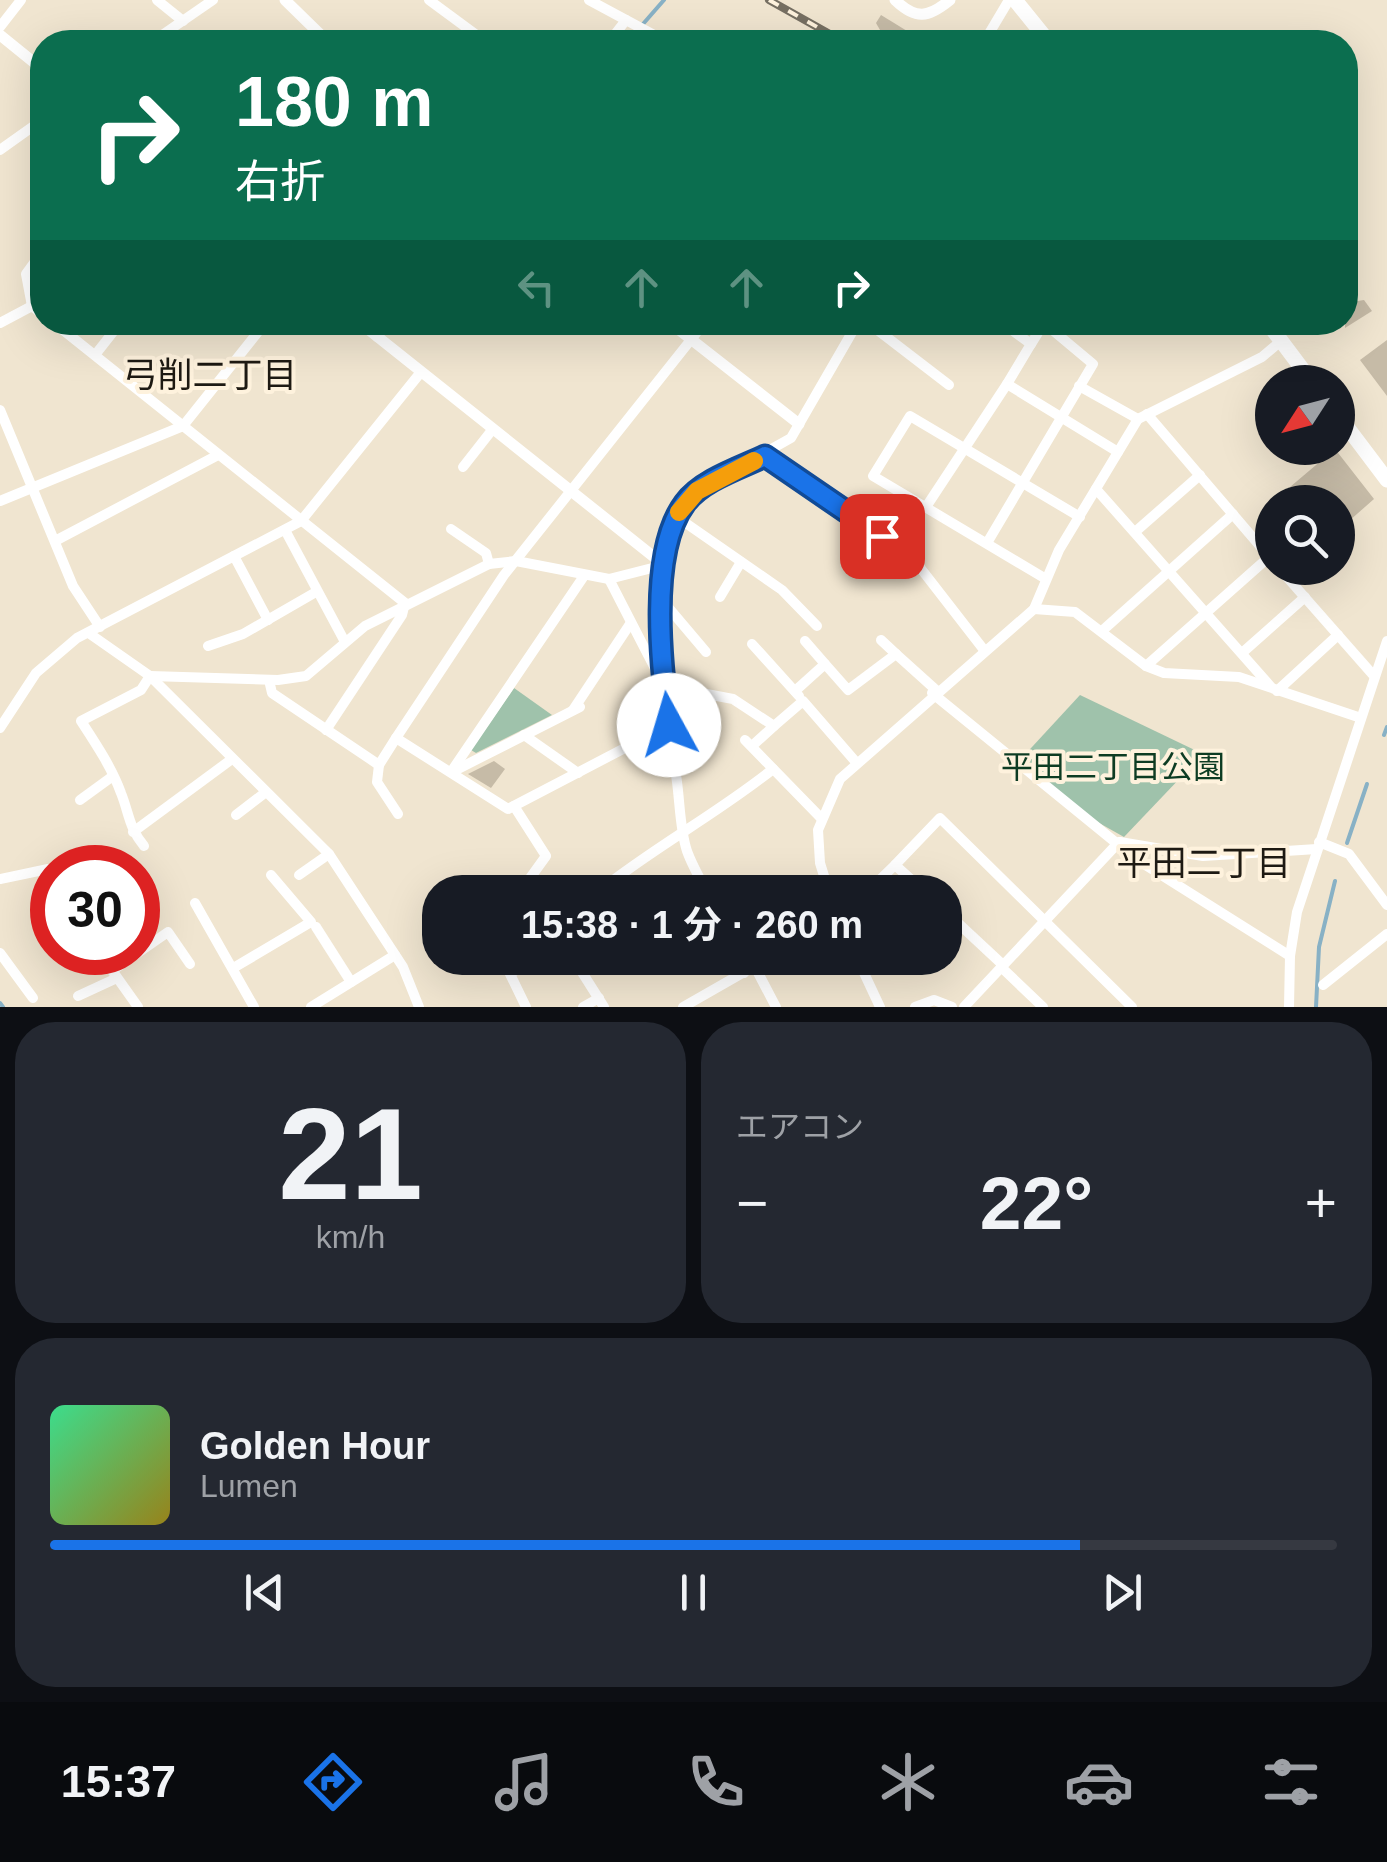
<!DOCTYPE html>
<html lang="ja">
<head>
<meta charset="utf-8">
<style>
	body { margin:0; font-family:Helvetica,"Noto Sans JP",sans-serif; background:#242831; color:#f1f3f6; height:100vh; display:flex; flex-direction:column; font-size:38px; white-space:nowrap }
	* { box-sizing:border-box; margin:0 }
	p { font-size:32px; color:#9ea1a6 }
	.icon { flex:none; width:55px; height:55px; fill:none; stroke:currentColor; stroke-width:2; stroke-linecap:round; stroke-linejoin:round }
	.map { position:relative; height:1007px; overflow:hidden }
	.details { display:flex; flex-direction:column; gap:15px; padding:15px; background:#0d0f14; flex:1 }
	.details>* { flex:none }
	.banner { position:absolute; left:30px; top:30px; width:1328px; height:305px; border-radius:40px; box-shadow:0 10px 40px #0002; background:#0b6e4f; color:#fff; overflow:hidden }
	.needle { width:65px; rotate:234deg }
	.controls { position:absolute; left:1255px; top:365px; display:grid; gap:20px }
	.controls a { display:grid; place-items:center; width:100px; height:100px; border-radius:50%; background:#171b24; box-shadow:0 10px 40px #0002; font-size:50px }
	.speed { position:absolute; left:30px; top:845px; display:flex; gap:20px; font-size:50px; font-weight:700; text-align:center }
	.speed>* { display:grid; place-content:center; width:130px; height:130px; border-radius:50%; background:#171b24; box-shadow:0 10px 40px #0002; line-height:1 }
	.speed .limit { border:15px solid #d22; background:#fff; color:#111 }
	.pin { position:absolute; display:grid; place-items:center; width:85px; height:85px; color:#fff; margin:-42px; border-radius:20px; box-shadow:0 5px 15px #0006 }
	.me { position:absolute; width:110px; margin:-55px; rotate:354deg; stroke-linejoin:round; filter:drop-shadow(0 0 8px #0008) }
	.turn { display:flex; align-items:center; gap:35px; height:210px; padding:0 40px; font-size:45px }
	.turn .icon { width:130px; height:130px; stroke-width:2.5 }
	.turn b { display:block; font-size:70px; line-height:85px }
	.lanes { display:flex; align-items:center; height:95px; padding:0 40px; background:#0003; justify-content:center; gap:50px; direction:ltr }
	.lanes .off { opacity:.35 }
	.big { font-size:75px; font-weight:700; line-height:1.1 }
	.details .widget { flex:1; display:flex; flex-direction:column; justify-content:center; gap:15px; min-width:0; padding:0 35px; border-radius:40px; background:#242831 }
	.details .dial { align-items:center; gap:0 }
	.dial b { font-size:130px; line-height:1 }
	.song { display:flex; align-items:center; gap:30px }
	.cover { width:120px; height:120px; border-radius:15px; background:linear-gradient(135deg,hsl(150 70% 55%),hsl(50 70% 35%)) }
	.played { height:10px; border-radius:5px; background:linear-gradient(90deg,#1a73e8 80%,#363941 80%) }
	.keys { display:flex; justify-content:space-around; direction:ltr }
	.heat { display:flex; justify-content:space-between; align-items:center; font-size:55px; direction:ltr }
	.details .tiles { flex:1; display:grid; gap:15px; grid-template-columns:1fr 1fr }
	.widget:last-child { grid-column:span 2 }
	.trip { position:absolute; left:422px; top:875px; width:540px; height:100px; border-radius:40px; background:#171b24; box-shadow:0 10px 40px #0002; font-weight:700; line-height:100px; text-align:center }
	.menu { display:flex; height:160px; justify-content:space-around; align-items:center; background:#090b0e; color:#9ea1a6 }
	.menu .icon { width:70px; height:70px }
	.menu .selected { color:#1a73e8 }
	.menu b { font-size:45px; color:#f1f3f6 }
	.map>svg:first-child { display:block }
	.green { fill:#9fc2ab }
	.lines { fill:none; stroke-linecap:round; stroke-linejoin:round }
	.stream { stroke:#88b1c5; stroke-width:4 }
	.building { fill:#c6bba7 }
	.minor { stroke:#fff; stroke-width:10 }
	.tertiary { stroke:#fff; stroke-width:11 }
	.primary { stroke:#fff; stroke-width:15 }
	.rail-casing { stroke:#766f62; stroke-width:8 }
	.rail { stroke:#fef2dd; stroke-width:4; stroke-dasharray:11; stroke-linecap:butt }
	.route-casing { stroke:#114b97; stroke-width:25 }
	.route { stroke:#1a73e8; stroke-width:18 }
	.slow { stroke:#f59e0b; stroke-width:18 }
	.labels { text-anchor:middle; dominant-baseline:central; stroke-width:8; stroke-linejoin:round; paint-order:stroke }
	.park-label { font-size:32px; fill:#0d3c23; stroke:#fef2dd }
	.neighbourhood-label { font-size:35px; fill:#1e1a13; stroke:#fef2dd }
</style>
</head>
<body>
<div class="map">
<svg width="1387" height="1007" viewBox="0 0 1387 1007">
	<rect width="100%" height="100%" fill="#f0e5d0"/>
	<g class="green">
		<path d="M 514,688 L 552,715 L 476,753 L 471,750 Z"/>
		<path d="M 1080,695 L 1203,754 L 1124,837 L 1092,819 L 1020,760 Z"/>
	</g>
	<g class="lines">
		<g class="stream">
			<path d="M 643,24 L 664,0"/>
			<path d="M 1384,735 L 1387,727"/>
			<path d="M 1347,843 L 1367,784"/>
			<path d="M 0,1003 L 3,1007"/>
			<path d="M 1316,1007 L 1319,947 L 1335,881"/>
		</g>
	</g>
	<g class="building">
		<path d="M 881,15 L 912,34 L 905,42 L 896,42 L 880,30 L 876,23 Z"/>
		<path d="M 1364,300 L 1372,311 L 1345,328 L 1345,303 Z"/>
		<path d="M 1387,340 L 1387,396 L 1360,360 Z"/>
		<path d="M 1335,449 L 1374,499 L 1349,521 L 1325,493 L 1313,502 L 1302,502 L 1290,487 Z"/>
		<path d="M 494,761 L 505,769 L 491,788 L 468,774 Z"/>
	</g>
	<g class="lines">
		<g class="minor">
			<path d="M 157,0 L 183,21"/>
			<path d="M 429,0 L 486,42"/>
			<path d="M 589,0 L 667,42"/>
			<path d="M 0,27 L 21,0"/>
			<path d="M 152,42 L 213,0"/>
			<path d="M 609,42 L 626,20"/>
			<path d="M 984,42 L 1009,0"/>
			<path d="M 0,150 L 42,120"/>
			<path d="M 32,306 L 26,274 L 42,252"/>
			<path d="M 53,322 L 405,603"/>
			<path d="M 867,322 L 949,385"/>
			<path d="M 1001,322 L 1031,344 L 1007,384 L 1118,452"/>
			<path d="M 0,323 L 32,306 L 42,314"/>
			<path d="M 377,337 L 388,322"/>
			<path d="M 95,355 L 121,322"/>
			<path d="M 1079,386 L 1138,419"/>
			<path d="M 0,410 L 73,586 L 100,627"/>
			<path d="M 1147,414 L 1272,560"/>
			<path d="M 765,455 L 908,552 L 984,650"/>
			<path d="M 463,467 L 492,430"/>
			<path d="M 1096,489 L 1271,687"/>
			<path d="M 0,501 L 183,426 L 266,322"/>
			<path d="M 926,507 L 1007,384"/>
			<path d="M 677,517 L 782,590 L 817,626"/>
			<path d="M 451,529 L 486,553 L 489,564"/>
			<path d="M 285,530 L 345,642"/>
			<path d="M 1135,532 L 1200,475"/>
			<path d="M 55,541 L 218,455"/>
			<path d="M 987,543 L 1093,364 L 1044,323 L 1031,344"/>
			<path d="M 234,556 L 268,620"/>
			<path d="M 1279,568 L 1374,676"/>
			<path d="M 609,579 L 664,686 L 733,699 L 774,726 L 803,701 L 855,761"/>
			<path d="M 1046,579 L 873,476 L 910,416 L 1080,517"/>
			<path d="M 720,597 L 741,562"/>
			<path d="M 662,600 L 706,652"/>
			<path d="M 1034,609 L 1075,612 L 1146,666 L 1164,673 L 1239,677 L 1361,718"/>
			<path d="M 1103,630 L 1233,514"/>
			<path d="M 90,634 L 150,676 L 329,854 L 403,967 L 419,1007"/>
			<path d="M 881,640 L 896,654"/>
			<path d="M 805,641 L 825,664"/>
			<path d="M 752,644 L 799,696"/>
			<path d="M 208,646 L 243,634 L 316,592"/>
			<path d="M 1242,653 L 1305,597"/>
			<path d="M 1146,666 L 1269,557"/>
			<path d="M 150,676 L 278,680 L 306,676 L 365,626 L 489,564 L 516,561 L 609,579 L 664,565"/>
			<path d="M 269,680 L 272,693 L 379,765 L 396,738 L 508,809 L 669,725"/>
			<path d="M 795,691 L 825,664 L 848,690 L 896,654 L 936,690"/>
			<path d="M 1277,691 L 1338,635"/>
			<path d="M 932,693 L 1136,859 L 1290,956"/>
			<path d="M 573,710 L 630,624"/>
			<path d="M 0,728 L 36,673 L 77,638 L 301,521 L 421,372"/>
			<path d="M 326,730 L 402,615 L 405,603"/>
			<path d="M 524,735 L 578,773"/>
			<path d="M 396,738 L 504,575 L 705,322"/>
			<path d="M 745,740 L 821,818"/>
			<path d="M 752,746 L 774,726"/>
			<path d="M 379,765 L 377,782 L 398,814"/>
			<path d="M 451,772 L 584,576"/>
			<path d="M 452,772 L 580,707"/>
			<path d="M 80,800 L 113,776"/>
			<path d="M 514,806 L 546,856 L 520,892"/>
			<path d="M 236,815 L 266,792"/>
			<path d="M 133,832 L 232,759"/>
			<path d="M 1120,842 L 1203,856 L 1317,849"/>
			<path d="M 1319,842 L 1349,854 L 1387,905"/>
			<path d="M 144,846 C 129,828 129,813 121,793 C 112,768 96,744 81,721 L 141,690 L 150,676"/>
			<path d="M 299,875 L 329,854"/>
			<path d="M 0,879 L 48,869 L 52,876"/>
			<path d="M 598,892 C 654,847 717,814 773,769"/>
			<path d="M 707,892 C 700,879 692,865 687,851 C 680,830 680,804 677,782 C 667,708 635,547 697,491 L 791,438 L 858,322"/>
			<path d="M 829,892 L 820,863 L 818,830 L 840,779 L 1034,609 L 1059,550 L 1138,419 L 1262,357 L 1281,341"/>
			<path d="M 867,892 L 895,865"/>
			<path d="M 925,892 L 895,865 L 940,818 L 1132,1007"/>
			<path d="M 195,903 L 254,1007"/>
			<path d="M 945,911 L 1003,965"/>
			<path d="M 316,927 L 351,982"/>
			<path d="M 99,952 L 138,1007"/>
			<path d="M 0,953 L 33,998"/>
			<path d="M 573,958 L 604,1007"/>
			<path d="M 736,958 L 744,973"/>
			<path d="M 857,958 L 880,1007"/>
			<path d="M 235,967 L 311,922 L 271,875"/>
			<path d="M 755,967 L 776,1007"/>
			<path d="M 1001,967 L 1043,1007"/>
			<path d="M 112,971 L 168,932 L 190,964"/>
			<path d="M 1323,985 L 1387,934"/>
			<path d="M 78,996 L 117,978"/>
			<path d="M 311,1007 L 395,955"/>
			<path d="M 526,1007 L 510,974 L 534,958"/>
			<path d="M 583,1007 L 599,998"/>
			<path d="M 683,1007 L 769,958"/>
			<path d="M 915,1007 L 934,1000 L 952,1007"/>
			<path d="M 964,1007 L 1119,842"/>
			<path d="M 1289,1007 L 1290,956 L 1297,912 L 1387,641"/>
		</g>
		<g class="tertiary">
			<path d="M 285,0 L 328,42"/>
			<path d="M 895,0 C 916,20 928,18 950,0"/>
			<path d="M 0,35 L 42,69"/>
			<path d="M 359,322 L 664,565"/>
			<path d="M 669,322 L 799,424"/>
		</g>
		<g class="primary">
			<path d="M 1015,0 L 1049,42"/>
			<path d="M 1267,322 L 1312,382"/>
			<path d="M 1338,415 L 1387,480"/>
		</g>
		<defs>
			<path id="rail" d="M 769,0 L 844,42"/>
		</defs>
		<use href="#rail" class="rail-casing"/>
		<use href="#rail" class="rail"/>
	</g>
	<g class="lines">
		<defs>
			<path id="route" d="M 669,725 C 661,667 648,552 685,503 C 702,480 740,468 765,456 L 882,536"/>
		</defs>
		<use href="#route" class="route-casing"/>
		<use href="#route" class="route"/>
		<path class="slow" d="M 679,512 L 697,491 L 754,461"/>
	</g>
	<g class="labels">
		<g class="park-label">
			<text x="1113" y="767">平田二丁目公園</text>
		</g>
		<g class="neighbourhood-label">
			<text x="210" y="374">弓削二丁目</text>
			<text x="1204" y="862">平田二丁目</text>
		</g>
	</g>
</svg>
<div class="controls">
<a><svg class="needle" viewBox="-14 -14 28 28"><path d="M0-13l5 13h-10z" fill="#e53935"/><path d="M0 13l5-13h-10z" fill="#9ea1a6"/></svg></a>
<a><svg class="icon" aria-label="search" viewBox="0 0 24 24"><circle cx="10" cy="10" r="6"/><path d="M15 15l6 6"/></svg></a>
</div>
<div class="speed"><div class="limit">30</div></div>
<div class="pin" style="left:882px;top:536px;background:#d93025"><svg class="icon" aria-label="arrive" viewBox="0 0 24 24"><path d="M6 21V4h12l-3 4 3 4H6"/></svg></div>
<svg class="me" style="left:669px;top:725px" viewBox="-20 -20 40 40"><circle r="19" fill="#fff"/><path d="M0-13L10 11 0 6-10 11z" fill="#1a73e8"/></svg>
<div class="trip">15:38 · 1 分 · 260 m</div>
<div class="banner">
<div class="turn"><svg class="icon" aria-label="right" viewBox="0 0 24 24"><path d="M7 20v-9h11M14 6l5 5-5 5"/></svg><div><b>180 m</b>右折</div></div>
<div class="lanes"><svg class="icon off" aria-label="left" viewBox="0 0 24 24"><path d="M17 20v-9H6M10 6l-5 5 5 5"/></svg><svg class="icon off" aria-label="ahead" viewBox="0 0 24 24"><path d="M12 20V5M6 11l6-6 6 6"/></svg><svg class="icon off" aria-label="ahead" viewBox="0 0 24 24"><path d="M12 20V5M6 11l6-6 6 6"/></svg><svg class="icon" aria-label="right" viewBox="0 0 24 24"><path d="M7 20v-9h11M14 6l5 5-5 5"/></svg></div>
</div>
</div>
<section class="details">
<div class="tiles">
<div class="widget dial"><b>21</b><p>km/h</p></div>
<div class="widget"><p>エアコン</p>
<div class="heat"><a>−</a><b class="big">22°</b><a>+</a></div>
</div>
<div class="widget">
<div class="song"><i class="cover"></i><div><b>Golden Hour</b><p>Lumen</p></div></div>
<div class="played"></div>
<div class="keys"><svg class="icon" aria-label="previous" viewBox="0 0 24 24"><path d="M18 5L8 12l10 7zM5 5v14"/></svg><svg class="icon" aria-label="pause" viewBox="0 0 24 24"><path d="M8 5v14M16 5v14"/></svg><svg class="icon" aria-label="next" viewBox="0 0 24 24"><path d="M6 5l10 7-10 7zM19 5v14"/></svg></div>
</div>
</div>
</section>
<nav class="menu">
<b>15:37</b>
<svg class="icon selected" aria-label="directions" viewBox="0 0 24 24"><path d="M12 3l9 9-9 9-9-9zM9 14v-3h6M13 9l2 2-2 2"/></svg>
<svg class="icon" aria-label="music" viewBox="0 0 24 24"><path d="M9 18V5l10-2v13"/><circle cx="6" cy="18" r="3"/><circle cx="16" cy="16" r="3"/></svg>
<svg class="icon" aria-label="phone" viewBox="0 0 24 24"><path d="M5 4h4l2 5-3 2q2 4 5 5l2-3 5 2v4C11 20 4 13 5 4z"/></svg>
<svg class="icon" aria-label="climate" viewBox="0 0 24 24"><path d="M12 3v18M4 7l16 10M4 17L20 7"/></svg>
<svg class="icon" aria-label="car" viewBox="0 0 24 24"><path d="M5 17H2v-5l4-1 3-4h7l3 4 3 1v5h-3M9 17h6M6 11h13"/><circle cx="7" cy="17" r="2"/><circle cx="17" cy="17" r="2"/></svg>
<svg class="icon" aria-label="filters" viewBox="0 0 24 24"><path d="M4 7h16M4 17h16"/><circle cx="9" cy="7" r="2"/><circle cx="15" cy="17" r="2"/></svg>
</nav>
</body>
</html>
